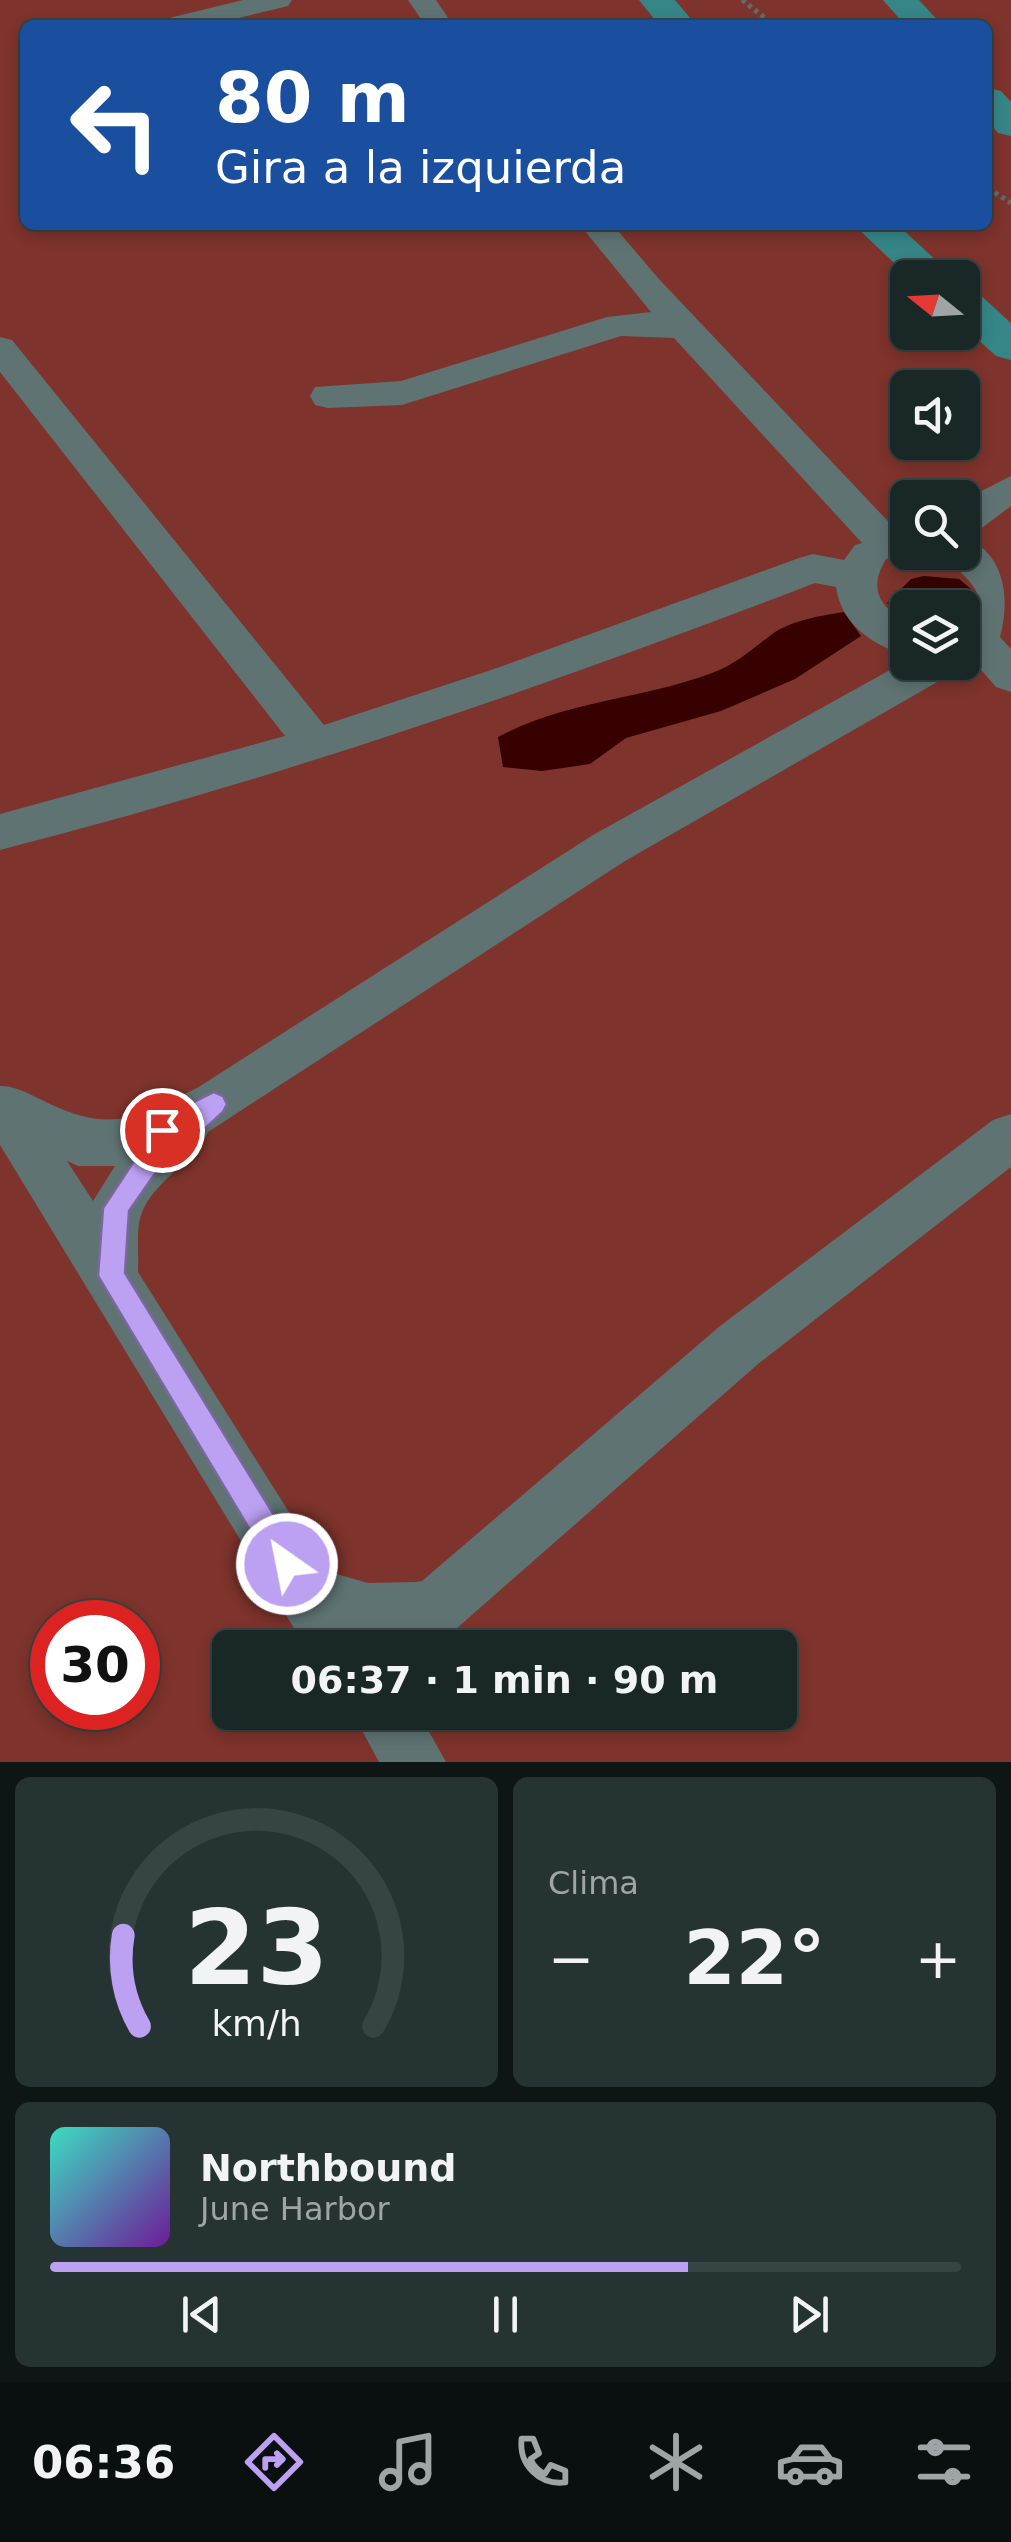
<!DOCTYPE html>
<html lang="es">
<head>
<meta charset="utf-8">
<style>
	body { margin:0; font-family:"DejaVu Sans",sans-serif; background:#263333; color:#f1f3f6; height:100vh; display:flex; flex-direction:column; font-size:38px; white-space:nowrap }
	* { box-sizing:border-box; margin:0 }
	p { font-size:32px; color:#9fa5a7 }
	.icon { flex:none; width:55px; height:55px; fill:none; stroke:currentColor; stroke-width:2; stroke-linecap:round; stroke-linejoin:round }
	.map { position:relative; height:1762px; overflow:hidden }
	.details { display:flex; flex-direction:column; gap:15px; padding:15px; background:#0e1515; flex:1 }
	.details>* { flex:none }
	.guide { position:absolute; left:20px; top:20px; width:972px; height:210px; border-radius:15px; box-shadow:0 5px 15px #0003,0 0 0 2px #374444; background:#1a4fa0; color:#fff; overflow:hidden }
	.needle { width:65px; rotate:288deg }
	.fabs { position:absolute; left:890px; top:260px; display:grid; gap:20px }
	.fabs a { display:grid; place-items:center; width:90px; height:90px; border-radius:15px; background:#192727; box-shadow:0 5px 15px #0003,0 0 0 2px #374444; font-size:50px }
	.speed { position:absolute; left:30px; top:1600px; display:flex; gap:20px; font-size:50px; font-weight:700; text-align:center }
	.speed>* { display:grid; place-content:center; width:130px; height:130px; border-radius:50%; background:#192727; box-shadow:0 5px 15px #0003,0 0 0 2px #374444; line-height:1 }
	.speed .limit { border:15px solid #d22; background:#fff; color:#111 }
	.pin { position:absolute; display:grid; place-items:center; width:85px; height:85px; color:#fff; margin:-42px; border:5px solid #fff; border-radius:50%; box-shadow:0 2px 10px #0007 }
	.me { position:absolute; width:110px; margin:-55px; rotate:327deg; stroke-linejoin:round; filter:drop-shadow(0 0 8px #0008) }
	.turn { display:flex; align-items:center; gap:35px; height:210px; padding:0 30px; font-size:45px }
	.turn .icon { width:130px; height:130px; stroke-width:2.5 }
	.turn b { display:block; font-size:70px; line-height:85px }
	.big { font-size:75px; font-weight:800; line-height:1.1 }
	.details .tile { flex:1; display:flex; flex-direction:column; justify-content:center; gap:15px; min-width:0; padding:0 35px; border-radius:15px; background:#263333 }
	.details .dial { align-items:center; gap:0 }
	.dial svg { height:260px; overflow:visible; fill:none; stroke:#374444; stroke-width:7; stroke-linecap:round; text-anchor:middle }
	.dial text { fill:#f1f3f6; stroke:none }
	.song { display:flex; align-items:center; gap:30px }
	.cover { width:120px; height:120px; border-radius:15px; background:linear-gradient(135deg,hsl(170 70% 55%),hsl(280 70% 35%)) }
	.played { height:10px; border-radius:5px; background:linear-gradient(90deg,#bca0f2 70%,#374444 70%) }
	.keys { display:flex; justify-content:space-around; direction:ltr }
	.heat { display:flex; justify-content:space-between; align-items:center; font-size:55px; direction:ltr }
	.details .tiles { flex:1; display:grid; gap:15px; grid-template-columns:1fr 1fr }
	.tile:last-child { grid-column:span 2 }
	.trip { position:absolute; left:212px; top:1630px; width:585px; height:100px; border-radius:15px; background:#192727; box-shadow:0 5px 15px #0003,0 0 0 2px #374444; font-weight:800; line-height:100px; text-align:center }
	.tab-bar { display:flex; height:160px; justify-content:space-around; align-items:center; background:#0a1010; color:#9fa5a7 }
	.tab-bar .icon { width:70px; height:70px }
	.tab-bar .current { color:#bca0f2 }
	.tab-bar b { font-size:45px; color:#f1f3f6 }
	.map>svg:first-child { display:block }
	.green { fill:#7e332c; fill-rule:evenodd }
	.water { fill:#370001 }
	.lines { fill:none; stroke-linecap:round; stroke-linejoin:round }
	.path { stroke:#5d6d6d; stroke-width:5; stroke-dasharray:4 4; stroke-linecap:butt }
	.minor { fill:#5f7373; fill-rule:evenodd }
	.major { fill:#368687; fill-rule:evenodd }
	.route { fill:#bca0f2; stroke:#7a689d; stroke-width:2.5 }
</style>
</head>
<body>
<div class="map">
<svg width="1011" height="1762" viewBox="0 0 1011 1762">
	<rect width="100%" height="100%" fill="#213434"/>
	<path class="green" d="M 0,0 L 1011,0 L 1011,1762 L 0,1762 ZM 25,25 L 988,25 L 988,225 L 25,225 ZM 908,278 L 962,278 L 962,332 L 908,332 ZM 908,388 L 962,388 L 962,442 L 908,442 ZM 908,498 L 962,498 L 962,552 L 908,552 ZM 908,608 L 962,608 L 962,662 L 908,662 ZM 52,1622 L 138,1622 L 138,1708 L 52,1708 ZM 230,1648 L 780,1648 L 780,1712 L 230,1712 Z"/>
	<g class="water">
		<path d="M 924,576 L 959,579 L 971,589 L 973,606 L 908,608 L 907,611 L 895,610 L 887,603 L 911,579 Z"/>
		<path d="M 844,612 L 861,636 L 795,679 L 721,711 L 626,738 L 590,764 L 542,771 L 503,767 L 498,737 C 568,700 640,700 712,673 C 735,665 752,649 771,635 C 791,620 820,616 844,612 Z"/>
	</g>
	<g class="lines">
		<g class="path">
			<path d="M 742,0 L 774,25"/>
			<path d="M 988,188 L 1011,203"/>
		</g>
		<g class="minor">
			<path d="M 243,0 L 292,0 L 288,6 L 210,25 L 161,25 L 165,19 Z"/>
			<path d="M 408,0 L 436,0 L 453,25 L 425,25 Z"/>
			<path d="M 580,225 L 613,225 L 658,278 L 901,535 L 906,545 L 901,555 L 886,559 C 868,589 879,606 908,624 L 908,656 C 874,646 841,625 836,587 L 815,583 C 547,686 278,779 0,850 L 0,814 L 285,736 L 0,372 L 0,337 L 12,340 L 324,725 L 497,668 L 799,558 L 813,554 L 844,560 L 855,545 L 862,543 L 674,338 L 621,336 L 402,405 L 328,408 L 315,405 L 310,396 L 315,387 L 401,381 L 607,317 L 651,312 Z"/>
			<path d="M 1011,476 L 1011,506 L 975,533 L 962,537 L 962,501 Z"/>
			<path d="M 962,537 C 1005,550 1011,600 1000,637 L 1011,649 L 1011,692 L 996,687 L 969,656 L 962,658 L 962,624 C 1001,591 958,578 943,552 L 962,552 Z"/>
			<path d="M 908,660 L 959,662 L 953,673 L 625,861 L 208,1132 C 193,1165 153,1180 141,1215 C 136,1230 139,1255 138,1272 L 326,1571 L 368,1583 L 416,1582 L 422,1581 L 720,1326 L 993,1120 L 1011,1114 L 1011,1167 L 758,1364 L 456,1629 L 449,1648 L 389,1648 L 391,1643 L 367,1641 L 370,1648 L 306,1648 L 0,1145 L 0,1086 C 16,1085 35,1097 50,1104 C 114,1134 139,1116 197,1088 L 593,835 ZM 67,1161 L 78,1166 L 115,1166 L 93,1201 Z"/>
			<path d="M 352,1712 L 418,1712 L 446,1762 L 379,1762 Z"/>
		</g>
		<g class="major">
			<path d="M 639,0 L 675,0 L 696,25 L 659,25 Z"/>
			<path d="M 883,0 L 919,0 L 942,25 L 905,25 Z"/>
			<path d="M 988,88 L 1001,91 L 1011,102 L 1011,136 L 998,133 L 988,121 Z"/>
			<path d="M 854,225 L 898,225 L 955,278 L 910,278 Z"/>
			<path d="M 962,288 L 977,292 L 1011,323 L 1011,360 L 996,356 L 962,325 Z"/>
		</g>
	</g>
	<path class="route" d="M 214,1092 L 223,1096 L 227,1104 L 223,1112 L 154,1175 L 129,1211 L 125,1273 L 298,1554 L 302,1564 L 298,1575 L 287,1579 L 277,1575 L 98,1276 L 103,1208 L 136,1158 L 156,1139 L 150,1130 L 154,1122 Z"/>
</svg>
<div class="fabs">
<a><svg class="needle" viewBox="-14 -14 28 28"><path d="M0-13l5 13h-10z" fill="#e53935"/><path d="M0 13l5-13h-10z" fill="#9fa5a7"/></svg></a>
<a><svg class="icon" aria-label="sound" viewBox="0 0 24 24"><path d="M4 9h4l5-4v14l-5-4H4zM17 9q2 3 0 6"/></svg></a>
<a><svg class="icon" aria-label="search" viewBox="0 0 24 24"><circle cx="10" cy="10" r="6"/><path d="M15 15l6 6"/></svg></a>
<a><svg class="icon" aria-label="layers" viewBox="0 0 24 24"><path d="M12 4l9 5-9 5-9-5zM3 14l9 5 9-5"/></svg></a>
</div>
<div class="speed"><div class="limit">30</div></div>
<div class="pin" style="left:162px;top:1130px;background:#d93025"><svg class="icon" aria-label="arrive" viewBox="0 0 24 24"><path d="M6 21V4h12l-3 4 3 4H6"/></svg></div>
<svg class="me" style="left:287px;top:1564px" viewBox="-20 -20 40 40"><circle r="17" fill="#bca0f2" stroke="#fff" stroke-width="3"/><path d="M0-11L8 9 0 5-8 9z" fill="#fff"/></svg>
<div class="trip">06:37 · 1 min · 90 m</div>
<div class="guide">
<div class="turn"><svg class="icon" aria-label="left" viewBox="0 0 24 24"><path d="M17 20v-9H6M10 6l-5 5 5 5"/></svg><div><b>80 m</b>Gira a la izquierda</div></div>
</div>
</div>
<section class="details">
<div class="tiles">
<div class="tile dial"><svg viewBox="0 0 100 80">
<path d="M14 69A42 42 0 1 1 86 69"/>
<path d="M14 69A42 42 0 0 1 9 41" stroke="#bca0f2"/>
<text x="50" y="56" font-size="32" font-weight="700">23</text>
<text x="50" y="72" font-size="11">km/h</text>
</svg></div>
<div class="tile"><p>Clima</p>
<div class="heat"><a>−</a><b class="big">22°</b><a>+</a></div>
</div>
<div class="tile">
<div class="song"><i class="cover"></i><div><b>Northbound</b><p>June Harbor</p></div></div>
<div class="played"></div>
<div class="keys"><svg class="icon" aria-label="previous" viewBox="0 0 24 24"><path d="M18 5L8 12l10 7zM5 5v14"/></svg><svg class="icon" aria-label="pause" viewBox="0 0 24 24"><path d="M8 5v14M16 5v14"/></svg><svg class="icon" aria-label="next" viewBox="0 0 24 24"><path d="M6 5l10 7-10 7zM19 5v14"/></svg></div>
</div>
</div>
</section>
<nav class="tab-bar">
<b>06:36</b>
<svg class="icon current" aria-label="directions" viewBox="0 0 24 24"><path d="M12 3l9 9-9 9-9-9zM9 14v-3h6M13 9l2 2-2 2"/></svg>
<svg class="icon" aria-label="music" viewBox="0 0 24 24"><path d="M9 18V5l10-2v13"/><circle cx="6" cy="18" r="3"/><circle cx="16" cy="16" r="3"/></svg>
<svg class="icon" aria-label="phone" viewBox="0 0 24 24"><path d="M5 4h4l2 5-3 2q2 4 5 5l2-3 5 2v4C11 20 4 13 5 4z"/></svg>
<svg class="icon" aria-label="climate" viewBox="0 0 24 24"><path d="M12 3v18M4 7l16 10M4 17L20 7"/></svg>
<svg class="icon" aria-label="car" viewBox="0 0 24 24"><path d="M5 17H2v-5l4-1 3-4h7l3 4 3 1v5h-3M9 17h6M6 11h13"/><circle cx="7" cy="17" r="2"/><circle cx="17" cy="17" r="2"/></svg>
<svg class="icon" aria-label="filters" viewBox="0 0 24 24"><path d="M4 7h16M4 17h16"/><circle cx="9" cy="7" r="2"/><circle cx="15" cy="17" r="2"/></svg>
</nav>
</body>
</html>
